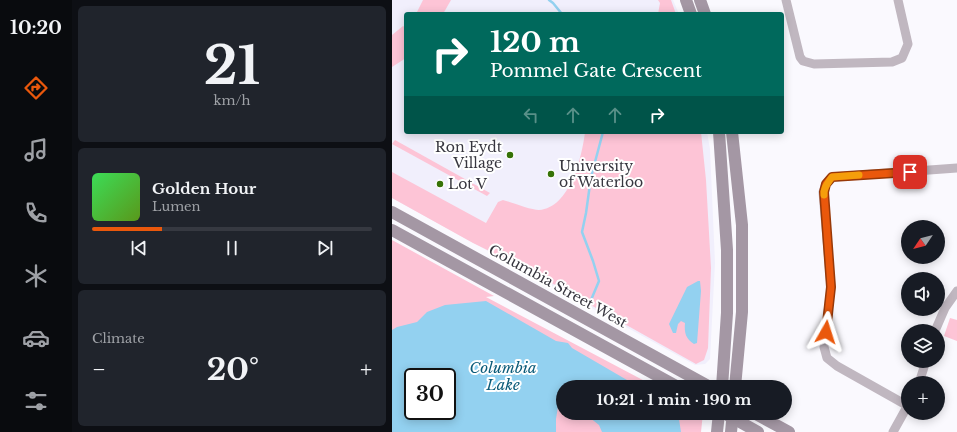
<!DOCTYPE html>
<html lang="en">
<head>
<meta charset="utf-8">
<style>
	body { margin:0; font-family:"Libre Baskerville",serif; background:#20242c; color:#f1f3f6; height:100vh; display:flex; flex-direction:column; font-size:15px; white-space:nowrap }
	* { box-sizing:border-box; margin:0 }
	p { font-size:13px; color:#9ea1a6 }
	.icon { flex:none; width:22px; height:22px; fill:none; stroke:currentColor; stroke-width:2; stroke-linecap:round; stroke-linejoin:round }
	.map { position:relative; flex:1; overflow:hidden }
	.side { display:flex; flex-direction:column; gap:6px; padding:6px; background:#0d0f14; width:320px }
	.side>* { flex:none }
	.guide { position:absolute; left:12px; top:12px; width:380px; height:122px; border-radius:4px; box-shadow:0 2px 10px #0003; background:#00695c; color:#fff; overflow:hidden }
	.needle { width:26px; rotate:235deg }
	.controls { position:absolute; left:509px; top:220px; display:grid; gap:8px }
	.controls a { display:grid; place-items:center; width:44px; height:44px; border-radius:50%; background:#171b24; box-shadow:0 2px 10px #0003; font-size:20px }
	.speed { position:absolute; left:12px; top:368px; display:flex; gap:8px; font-size:20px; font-weight:700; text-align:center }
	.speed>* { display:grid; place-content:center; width:52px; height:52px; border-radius:50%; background:#171b24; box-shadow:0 2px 10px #0003; line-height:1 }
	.speed .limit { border:2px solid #111; border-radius:6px; background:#fff; color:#111 }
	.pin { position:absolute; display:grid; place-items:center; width:34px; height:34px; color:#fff; margin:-17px; border-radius:8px; box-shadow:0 2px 6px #0006 }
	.me { position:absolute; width:44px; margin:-22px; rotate:6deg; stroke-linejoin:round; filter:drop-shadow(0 0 3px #0008) }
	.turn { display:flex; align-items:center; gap:14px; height:84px; padding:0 20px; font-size:18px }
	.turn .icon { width:52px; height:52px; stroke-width:2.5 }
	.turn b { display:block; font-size:28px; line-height:34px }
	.lanes { display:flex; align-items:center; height:38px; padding:0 20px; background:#0003; justify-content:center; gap:20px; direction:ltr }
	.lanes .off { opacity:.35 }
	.big { font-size:30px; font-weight:800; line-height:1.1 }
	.side .widget { flex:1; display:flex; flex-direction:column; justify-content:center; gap:6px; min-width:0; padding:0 14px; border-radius:6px; background:#20242c }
	.side .dial { align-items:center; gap:0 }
	.dial b { font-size:52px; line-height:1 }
	.song { display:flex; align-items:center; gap:12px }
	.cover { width:48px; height:48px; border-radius:6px; background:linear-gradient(135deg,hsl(130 70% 55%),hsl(90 70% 35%)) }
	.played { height:4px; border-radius:2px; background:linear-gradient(90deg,#ea580c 25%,#363941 25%) }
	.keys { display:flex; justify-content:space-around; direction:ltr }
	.heat { display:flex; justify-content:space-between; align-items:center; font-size:22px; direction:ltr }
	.trip { position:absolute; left:164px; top:380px; width:236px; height:40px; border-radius:20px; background:#171b24; box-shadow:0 2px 10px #0003; font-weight:800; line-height:40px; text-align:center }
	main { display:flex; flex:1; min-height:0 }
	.tab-bar { display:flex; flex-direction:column; width:72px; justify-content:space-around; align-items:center; background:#090b0e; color:#9ea1a6 }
	.tab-bar .icon { width:28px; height:28px }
	.tab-bar .selected { color:#ea580c }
	.tab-bar b { font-size:18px; color:#f1f3f6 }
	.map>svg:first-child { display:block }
	.built { fill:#f1effc }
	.green { fill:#fdc4d6; fill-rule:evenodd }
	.water { fill:#93d1f0; fill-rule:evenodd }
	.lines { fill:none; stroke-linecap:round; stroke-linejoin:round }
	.stream { stroke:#93d1f0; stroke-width:2.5 }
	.street { stroke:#c0b7c0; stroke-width:9 }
	.secondary { stroke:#a497a4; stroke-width:12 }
	.route-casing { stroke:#983908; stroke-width:10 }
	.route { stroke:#ea580c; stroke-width:7 }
	.slow { stroke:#f59e0b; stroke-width:7 }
	.poi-dot { fill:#367206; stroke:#fff; stroke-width:1.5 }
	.labels { text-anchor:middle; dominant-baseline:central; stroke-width:4; stroke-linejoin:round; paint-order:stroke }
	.poi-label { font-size:14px; fill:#37363f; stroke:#fff; text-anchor:start }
	.street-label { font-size:14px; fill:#37363f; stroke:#fff }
	.water-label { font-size:15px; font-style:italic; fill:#0b5b79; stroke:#fff }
</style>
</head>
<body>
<main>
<nav class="tab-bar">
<b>10:20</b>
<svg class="icon selected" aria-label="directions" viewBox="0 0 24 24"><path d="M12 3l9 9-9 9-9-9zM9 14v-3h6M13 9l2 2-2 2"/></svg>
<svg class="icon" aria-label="music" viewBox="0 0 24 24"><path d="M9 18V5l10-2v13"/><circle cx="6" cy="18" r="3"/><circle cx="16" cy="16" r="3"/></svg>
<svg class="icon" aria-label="phone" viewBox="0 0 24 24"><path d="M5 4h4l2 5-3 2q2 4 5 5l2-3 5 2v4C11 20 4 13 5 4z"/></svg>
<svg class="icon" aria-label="climate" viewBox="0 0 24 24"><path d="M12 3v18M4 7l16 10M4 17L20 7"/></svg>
<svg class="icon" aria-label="car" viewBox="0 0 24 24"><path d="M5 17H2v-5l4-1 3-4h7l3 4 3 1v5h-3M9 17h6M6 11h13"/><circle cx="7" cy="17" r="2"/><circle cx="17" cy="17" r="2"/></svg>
<svg class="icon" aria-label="filters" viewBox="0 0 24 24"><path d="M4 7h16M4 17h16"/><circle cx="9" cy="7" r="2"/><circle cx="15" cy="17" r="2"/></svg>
</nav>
<section class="side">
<div class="widget dial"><b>21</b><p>km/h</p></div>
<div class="widget">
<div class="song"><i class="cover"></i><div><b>Golden Hour</b><p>Lumen</p></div></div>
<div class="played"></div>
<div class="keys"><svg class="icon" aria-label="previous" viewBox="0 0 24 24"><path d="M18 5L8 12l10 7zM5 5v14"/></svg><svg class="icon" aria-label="pause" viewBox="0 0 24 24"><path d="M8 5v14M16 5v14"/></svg><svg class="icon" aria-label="next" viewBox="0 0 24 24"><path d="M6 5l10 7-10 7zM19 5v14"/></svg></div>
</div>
<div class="widget"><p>Climate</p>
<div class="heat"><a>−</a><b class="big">20°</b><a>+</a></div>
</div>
</section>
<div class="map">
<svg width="565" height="432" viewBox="0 0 565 432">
	<rect width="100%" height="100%" fill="#faf9fe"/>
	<path class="built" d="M 0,0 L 281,0 L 287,14 L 14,14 L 14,132 L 315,132 L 318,149 L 323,263 L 318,359 L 313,364 L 303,365 L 0,198 Z"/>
	<g class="green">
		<path d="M 31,0 L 59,0 L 51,14 L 24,14 Z"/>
		<path d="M 266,0 L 279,0 L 284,14 L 266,14 L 268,3 Z"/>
		<path d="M 11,26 L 14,28 L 14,58 L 0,67 L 0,35 Z"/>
		<path d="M 193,132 L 309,132 L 314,180 L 319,268 L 316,348 L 312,360 L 304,364 L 138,271 L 81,243 L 0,198 L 0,172 L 94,223 L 106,202 L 111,200 C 119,202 139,210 147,210 C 178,208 190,157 193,132 Z"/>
		<path d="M 3,140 L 98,193 L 95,196 L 0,144 Z"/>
		<path d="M 0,240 L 102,296 L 94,297 L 264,387 L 171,387 L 171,413 L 311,413 L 309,432 L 0,432 ZM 21,377 L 55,377 L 55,411 L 21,411 Z"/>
		<path d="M 558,318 L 565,320 L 565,341 L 552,336 Z"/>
	</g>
	<g class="water">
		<path d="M 306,281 L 308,281 L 309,291 L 305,343 L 302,344 C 294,339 292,333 293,323 L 289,321 L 286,324 L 284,333 L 281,333 L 277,324 L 295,287 Z"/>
		<path d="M 94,301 L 164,341 L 176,343 L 180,348 L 247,387 L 171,387 L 171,396 L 168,394 L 164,419 L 164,432 L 0,432 L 0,330 L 5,327 L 25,322 L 35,312 L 53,305 ZM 21,377 L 55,377 L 55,411 L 21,411 Z"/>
		<path d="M 192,413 L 286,413 L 289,432 L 210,432 L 207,425 Z"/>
	</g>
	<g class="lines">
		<g class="stream">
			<path d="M 157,0 L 161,3 L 170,14"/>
			<path d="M 199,300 L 207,281 L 201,261 L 190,232 L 194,213 L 199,177 L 211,132"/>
		</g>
		<g class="street">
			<path d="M 394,0 L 408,57 L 411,61 L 422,64 L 500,62 L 510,58 L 516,44 L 506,0"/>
			<path d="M 543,331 L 553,308 L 565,291"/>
			<path d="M 527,383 L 534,361"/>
			<path d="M 516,406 L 445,366 L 435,358 L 432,347 L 439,287 L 431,192 L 434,184 L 441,177 L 565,168"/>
			<path d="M 501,432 L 516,405"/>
		</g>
		<g class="secondary">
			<path d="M 294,0 L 299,14"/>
			<path d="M 308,0 L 313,14"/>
			<path d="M 327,132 L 335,250 L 335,313 L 330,387"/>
			<path d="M 340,132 L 350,225 L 350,312 L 343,387"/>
			<path d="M 0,212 L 318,387"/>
			<path d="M 0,230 L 286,387"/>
			<path d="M 332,413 L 366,432"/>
			<path d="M 362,413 L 397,432"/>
			<path d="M 325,432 L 327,413"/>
			<path d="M 339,432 L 341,413"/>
		</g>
	</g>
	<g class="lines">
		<defs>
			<path id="route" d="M 434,332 L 439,287 L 432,192 L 434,184 L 440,177 L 518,172"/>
		</defs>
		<use href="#route" class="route-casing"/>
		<use href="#route" class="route"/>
		<path class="slow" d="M 432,195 C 431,188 436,183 440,177 L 467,175"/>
	</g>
	<g class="poi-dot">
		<circle cx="118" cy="155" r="4"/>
		<circle cx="159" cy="174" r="4"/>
		<circle cx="48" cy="184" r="4"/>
	</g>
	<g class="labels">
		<g class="poi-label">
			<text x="110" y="147" text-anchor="end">Ron Eydt<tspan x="110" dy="16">Village</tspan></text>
			<text x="167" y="166">University<tspan x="167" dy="16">of Waterloo</tspan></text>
			<text x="56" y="184">Lot V</text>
		</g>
		<g class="street-label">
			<text transform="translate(166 286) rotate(29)">Columbia Street West</text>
		</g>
		<g class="water-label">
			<text x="111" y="367">Columbia<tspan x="111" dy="17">Lake</tspan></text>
		</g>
	</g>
</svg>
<div class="controls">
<a><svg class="needle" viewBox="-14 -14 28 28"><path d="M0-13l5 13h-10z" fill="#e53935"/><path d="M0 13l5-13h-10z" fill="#9ea1a6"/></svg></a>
<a><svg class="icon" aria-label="sound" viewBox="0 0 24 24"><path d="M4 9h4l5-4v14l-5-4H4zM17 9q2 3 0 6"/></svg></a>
<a><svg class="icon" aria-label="layers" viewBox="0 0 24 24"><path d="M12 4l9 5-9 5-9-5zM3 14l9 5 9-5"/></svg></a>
<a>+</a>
</div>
<div class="speed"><div class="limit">30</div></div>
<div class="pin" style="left:518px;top:172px;background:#d93025"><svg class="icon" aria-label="arrive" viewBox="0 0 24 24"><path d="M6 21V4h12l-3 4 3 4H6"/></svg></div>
<svg class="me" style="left:434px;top:332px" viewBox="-20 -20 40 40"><path d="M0-17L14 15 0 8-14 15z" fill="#ea580c" stroke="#fff" stroke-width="4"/></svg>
<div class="trip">10:21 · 1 min · 190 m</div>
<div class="guide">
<div class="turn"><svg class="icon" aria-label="right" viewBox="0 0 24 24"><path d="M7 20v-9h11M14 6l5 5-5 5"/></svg><div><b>120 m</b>Pommel Gate Crescent</div></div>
<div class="lanes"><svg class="icon off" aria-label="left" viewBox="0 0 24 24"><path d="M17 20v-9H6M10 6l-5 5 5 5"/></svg><svg class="icon off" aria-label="ahead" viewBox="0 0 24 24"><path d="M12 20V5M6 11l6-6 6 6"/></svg><svg class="icon off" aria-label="ahead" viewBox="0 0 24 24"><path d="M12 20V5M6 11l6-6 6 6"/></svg><svg class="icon" aria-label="right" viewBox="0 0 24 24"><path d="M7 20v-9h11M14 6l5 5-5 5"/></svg></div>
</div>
</div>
</main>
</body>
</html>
